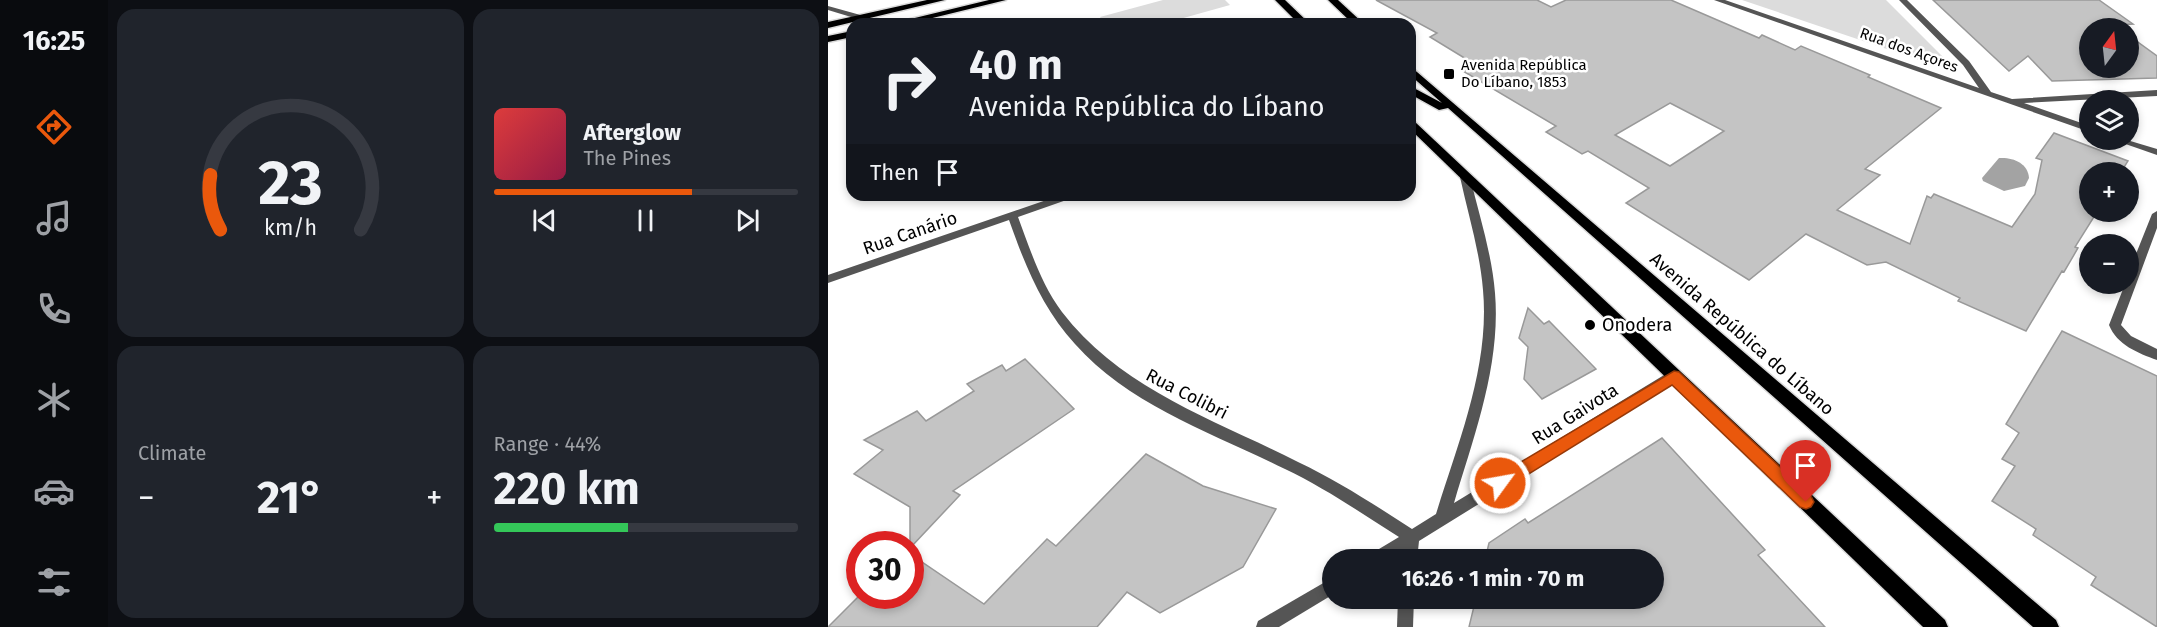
<!DOCTYPE html>
<html lang="en">
<head>
<meta charset="utf-8">
<style>
	body { margin:0; font-family:"Fira Sans",sans-serif; background:#20242c; color:#f1f3f6; height:100vh; display:flex; flex-direction:column; font-size:22px; white-space:nowrap }
	* { box-sizing:border-box; margin:0 }
	p { font-size:20px; color:#9ea1a6 }
	.icon { flex:none; width:33px; height:33px; fill:none; stroke:currentColor; stroke-width:2; stroke-linecap:round; stroke-linejoin:round }
	.map { position:relative; flex:1; overflow:hidden }
	.side { display:flex; flex-direction:column; gap:9px; padding:9px; background:#0d0f14; width:720px }
	.side>* { flex:none }
	.banner { position:absolute; left:18px; top:18px; width:570px; height:183px; border-radius:18px; box-shadow:0 3px 9px #0003; background:#171b24; color:#f1f3f6; overflow:hidden }
	.needle { width:39px; rotate:15deg }
	.controls { position:absolute; left:1251px; top:18px; display:grid; gap:12px }
	.controls a { display:grid; place-items:center; width:60px; height:60px; border-radius:50%; background:#171b24; box-shadow:0 3px 9px #0003; font-size:30px }
	.speed { position:absolute; left:18px; top:531px; display:flex; gap:12px; font-size:30px; font-weight:700; text-align:center }
	.speed>* { display:grid; place-content:center; width:78px; height:78px; border-radius:50%; background:#171b24; box-shadow:0 3px 9px #0003; line-height:1 }
	.speed .limit { border:9px solid #d22; background:#fff; color:#111 }
	.pin { position:absolute; display:grid; place-items:center; width:51px; height:51px; color:#fff; margin:-62px -26px; border-radius:50% 50% 50% 0; rotate:-45deg; box-shadow:0 0 6px #0007 }
	.pin .icon { rotate:45deg }
	.me { position:absolute; width:66px; margin:-33px; rotate:58deg; stroke-linejoin:round; filter:drop-shadow(0 0 4px #0008) }
	.turn { display:flex; align-items:center; gap:21px; height:126px; padding:0 24px; font-size:27px }
	.turn .icon { width:78px; height:78px; stroke-width:2.5 }
	.turn b { display:block; font-size:42px; line-height:51px }
	.then { display:flex; align-items:center; height:57px; padding:0 24px; background:#0003; gap:12px; font-size:22px }
	.big { font-size:45px; font-weight:700; line-height:1.1 }
	.side .card { flex:1; display:flex; flex-direction:column; justify-content:center; gap:9px; min-width:0; padding:0 21px; border-radius:18px; background:#20242c }
	.side .dial { align-items:center; gap:0 }
	.dial svg { height:156px; overflow:visible; fill:none; stroke:#363941; stroke-width:7; stroke-linecap:round; text-anchor:middle }
	.dial text { fill:#f1f3f6; stroke:none }
	.song { display:flex; align-items:center; gap:18px }
	.cover { width:72px; height:72px; border-radius:9px; background:linear-gradient(135deg,hsl(0 70% 55%),hsl(340 70% 35%)) }
	.played { height:6px; border-radius:3px; background:linear-gradient(90deg,#ea580c 65%,#363941 65%) }
	.keys { display:flex; justify-content:space-around; direction:ltr }
	.heat { display:flex; justify-content:space-between; align-items:center; font-size:33px; direction:ltr }
	.charge { height:9px; border-radius:4px; background:linear-gradient(90deg,#34c759 44%,#363941 0) }
	.side .tiles { flex:1; display:grid; gap:9px; grid-template-columns:repeat(2,1fr) }
	.trip { position:absolute; left:494px; top:549px; width:342px; height:60px; border-radius:30px; background:#171b24; box-shadow:0 3px 9px #0003; font-weight:700; line-height:60px; text-align:center }
	main { display:flex; flex:1; min-height:0 }
	.tab-bar { display:flex; flex-direction:column; width:108px; justify-content:space-around; align-items:center; background:#090b0e; color:#9ea1a6 }
	.tab-bar .icon { width:42px; height:42px }
	.tab-bar .active { color:#ea580c }
	.tab-bar b { font-size:27px; color:#f1f3f6 }
	.map>svg:first-child { display:block }
	.green { fill:#dcdcdc }
	.water { fill:#a3a3a3 }
	.building { fill:#c4c4c4; stroke:#999; stroke-width:1.5; fill-rule:evenodd }
	.lines { fill:none; stroke-linecap:round; stroke-linejoin:round }
	.primary-casing { stroke:#dbdbdb; stroke-width:3 }
	.minor { fill:#555; fill-rule:evenodd }
	.primary { fill:#000; fill-rule:evenodd }
	.route { fill:#ea580c; stroke:#983908; stroke-width:1.5 }
	.poi-dot { fill:#000; stroke:#fff; stroke-width:2 }
	.labels { text-anchor:middle; dominant-baseline:central; stroke-width:5; stroke-linejoin:round; paint-order:stroke }
	.far-street-label { font-size:15px; fill:#000; stroke:#fff }
	.far-poi-label { font-size:15px; fill:#000; stroke:#fff; text-anchor:start }
	.street-label { font-size:18px; fill:#000; stroke:#fff }
	.poi-label { font-size:18px; fill:#000; stroke:#fff; text-anchor:start }
</style>
</head>
<body>
<main>
<nav class="tab-bar">
<b>16:25</b>
<svg class="icon active" aria-label="directions" viewBox="0 0 24 24"><path d="M12 3l9 9-9 9-9-9zM9 14v-3h6M13 9l2 2-2 2"/></svg>
<svg class="icon" aria-label="music" viewBox="0 0 24 24"><path d="M9 18V5l10-2v13"/><circle cx="6" cy="18" r="3"/><circle cx="16" cy="16" r="3"/></svg>
<svg class="icon" aria-label="phone" viewBox="0 0 24 24"><path d="M5 4h4l2 5-3 2q2 4 5 5l2-3 5 2v4C11 20 4 13 5 4z"/></svg>
<svg class="icon" aria-label="climate" viewBox="0 0 24 24"><path d="M12 3v18M4 7l16 10M4 17L20 7"/></svg>
<svg class="icon" aria-label="car" viewBox="0 0 24 24"><path d="M5 17H2v-5l4-1 3-4h7l3 4 3 1v5h-3M9 17h6M6 11h13"/><circle cx="7" cy="17" r="2"/><circle cx="17" cy="17" r="2"/></svg>
<svg class="icon" aria-label="filters" viewBox="0 0 24 24"><path d="M4 7h16M4 17h16"/><circle cx="9" cy="7" r="2"/><circle cx="15" cy="17" r="2"/></svg>
</nav>
<section class="side">
<div class="tiles">
<div class="card dial"><svg viewBox="0 0 100 80">
<path d="M14 69A42 42 0 1 1 86 69"/>
<path d="M14 69A42 42 0 0 1 9 41" stroke="#ea580c"/>
<text x="50" y="56" font-size="32" font-weight="700">23</text>
<text x="50" y="72" font-size="11">km/h</text>
</svg></div>
<div class="card">
<div class="song"><i class="cover"></i><div><b>Afterglow</b><p>The Pines</p></div></div>
<div class="played"></div>
<div class="keys"><svg class="icon" aria-label="previous" viewBox="0 0 24 24"><path d="M18 5L8 12l10 7zM5 5v14"/></svg><svg class="icon" aria-label="pause" viewBox="0 0 24 24"><path d="M8 5v14M16 5v14"/></svg><svg class="icon" aria-label="next" viewBox="0 0 24 24"><path d="M6 5l10 7-10 7zM19 5v14"/></svg></div>
</div>
<div class="card"><p>Climate</p>
<div class="heat"><a>−</a><b class="big">21°</b><a>+</a></div>
</div>
<div class="card"><p>Range · 44%</p><b class="big">220 km</b><div class="charge"></div></div>
</div>
</section>
<div class="map">
<svg width="1329" height="627" viewBox="0 0 1329 627">
	<rect width="100%" height="100%" fill="#fff"/>
	<g class="green">
		<path d="M 335,0 L 397,0 L 402,5 L 334,24 L 277,24 L 272,17 Z"/>
		<path d="M 914,0 L 1058,0 L 1124,66 L 1118,69 Z"/>
	</g>
	<path class="water" d="M 1171,158 C 1185,157 1200,163 1201,178 L 1197,186 L 1176,191 L 1155,181 L 1154,178 Z"/>
	<g class="building">
		<path d="M 548,0 L 709,0 L 723,7 L 738,0 L 843,0 L 931,38 L 934,35 L 967,50 L 973,46 L 1042,75 L 1040,77 L 1113,108 L 1037,169 L 1052,175 L 1009,210 L 1082,244 L 1099,196 L 1103,198 L 1106,194 L 1184,227 L 1207,194 L 1214,160 L 1208,158 L 1226,133 L 1300,161 L 1293,172 L 1262,172 L 1262,212 L 1269,212 L 1247,247 L 1250,248 L 1236,272 L 1234,271 L 1198,331 L 1130,301 L 1132,298 L 1058,262 L 1039,265 L 978,234 L 921,280 L 798,203 L 821,188 L 760,151 L 754,154 L 718,132 L 728,126 L 635,71 L 648,65 L 602,37 L 609,33 ZM 842,103 L 896,131 L 842,166 L 787,135 Z"/>
		<path d="M 1105,0 L 1271,0 L 1305,24 L 1286,25 L 1291,28 L 1262,28 L 1262,68 L 1300,68 L 1300,35 L 1329,56 L 1329,78 L 1224,81 L 1200,56 L 1181,71 Z"/>
		<path d="M 700,308 L 716,324 L 721,321 L 768,369 L 714,399 L 696,379 L 700,347 L 691,338 Z"/>
		<path d="M 1234,331 L 1329,376 L 1329,627 L 1263,585 L 1268,577 L 1205,535 L 1208,529 L 1164,501 L 1187,466 L 1174,459 L 1191,433 L 1178,424 Z"/>
		<path d="M 197,359 L 246,409 L 125,491 L 132,495 L 82,548 L 82,507 L 26,474 L 55,450 L 36,440 L 89,411 L 98,421 L 146,391 L 139,384 L 174,365 L 178,371 Z"/>
		<path d="M 834,438 L 937,550 L 930,555 L 997,627 L 641,627 L 648,598 L 825,598 L 825,560 L 657,560 L 661,543 L 697,519 L 700,523 Z"/>
		<path d="M 318,454 L 375,486 L 448,509 L 415,567 L 332,613 L 299,592 L 269,627 L 0,627 L 31,596 L 82,596 L 82,554 L 156,604 L 219,539 L 228,546 Z"/>
	</g>
	<g class="lines">
		<defs>
			<g id="primary">
				<path d="M 99,0 L 117,0 L 0,28 L 0,22 Z"/>
				<path d="M 161,0 L 178,0 L 80,24 L 62,24 Z"/>
				<path d="M 447,0 L 457,0 L 482,24 L 471,24 Z"/>
				<path d="M 500,0 L 510,0 L 536,24 L 525,24 Z"/>
				<path d="M 24,31 L 24,37 L 0,42 L 0,36 Z"/>
				<path d="M 582,66 L 1228,620 L 1231,627 L 1205,627 L 620,108 L 611,110 L 582,94 L 582,86 L 614,103 L 582,75 Z"/>
				<path d="M 582,120 L 586,121 L 1117,620 L 1120,627 L 1095,627 L 582,129 Z"/>
			</g>
		</defs>
		<use href="#primary" class="primary-casing"/>
		<g class="minor">
			<path d="M 886,0 L 897,0 L 1151,88 L 1135,65 L 1071,0 L 1079,0 L 1141,61 L 1163,92 L 1184,99 L 1329,90 L 1329,96 L 1196,103 L 1262,126 L 1262,132 Z"/>
			<path d="M 0,6 L 36,16 L 37,18 L 33,20 L 0,10 Z"/>
			<path d="M 1286,140 L 1299,140 L 1329,149 L 1329,155 Z"/>
			<path d="M 637,174 L 642,177 C 651,215 664,254 667,293 C 673,365 646,436 626,503 L 841,372 L 846,371 L 851,372 L 852,376 L 851,380 L 591,541 L 589,560 L 573,560 L 574,552 L 562,560 L 539,560 L 541,555 L 571,537 C 533,513 497,488 457,469 C 385,433 302,406 247,344 C 214,308 197,265 181,220 L 0,283 L 0,275 L 233,195 L 248,195 L 247,197 L 190,217 C 202,249 213,284 234,312 C 294,390 386,419 470,462 C 510,481 547,505 584,529 L 608,514 C 630,443 662,366 655,290 C 652,252 640,214 632,177 Z"/>
			<path d="M 1329,211 L 1329,228 L 1293,325 L 1303,336 L 1329,349 L 1329,360 C 1310,353 1289,345 1281,325 L 1297,284 L 1300,284 L 1300,274 L 1324,214 Z"/>
			<path d="M 504,578 L 504,595 L 451,627 L 428,627 L 430,621 Z"/>
			<path d="M 570,598 L 586,598 L 585,627 L 569,627 Z"/>
		</g>
		<use href="#primary" class="primary"/>
	</g>
	<path class="route" d="M 846,371 L 851,372 L 983,496 L 986,502 L 983,507 L 978,509 L 972,507 L 844,385 L 678,488 L 672,490 L 666,488 L 664,483 L 666,478 Z"/>
	<g class="poi-dot">
		<rect x="615" y="68" width="12" height="12" rx="3"/>
		<circle cx="762" cy="325" r="6"/>
	</g>
	<g class="labels">
		<g class="far-street-label">
			<text transform="translate(1081 50) rotate(20)">Rua dos Açores</text>
		</g>
		<g class="far-poi-label">
			<text x="633" y="65">Avenida República<tspan x="633" dy="17">Do Líbano, 1853</tspan></text>
		</g>
		<g class="street-label">
			<text transform="translate(82 233) rotate(-19)">Rua Canário</text>
			<text transform="translate(914 334) rotate(41)">Avenida República do Líbano</text>
			<text transform="translate(359 394) rotate(27)">Rua Colibri</text>
			<text transform="translate(747 414) rotate(-32)">Rua Gaivota</text>
		</g>
		<g class="poi-label">
			<text x="774" y="325">Onodera</text>
		</g>
	</g>
</svg>
<div class="controls">
<a><svg class="needle" viewBox="-14 -14 28 28"><path d="M0-13l5 13h-10z" fill="#e53935"/><path d="M0 13l5-13h-10z" fill="#9ea1a6"/></svg></a>
<a><svg class="icon" aria-label="layers" viewBox="0 0 24 24"><path d="M12 4l9 5-9 5-9-5zM3 14l9 5 9-5"/></svg></a>
<a>+</a>
<a>−</a>
</div>
<div class="speed"><div class="limit">30</div></div>
<div class="pin" style="left:978px;top:502px;background:#d93025"><svg class="icon" aria-label="arrive" viewBox="0 0 24 24"><path d="M6 21V4h12l-3 4 3 4H6"/></svg></div>
<svg class="me" style="left:672px;top:483px" viewBox="-20 -20 40 40"><circle r="17" fill="#ea580c" stroke="#fff" stroke-width="3"/><path d="M0-11L8 9 0 5-8 9z" fill="#fff"/></svg>
<div class="trip">16:26 · 1 min · 70 m</div>
<div class="banner">
<div class="turn"><svg class="icon" aria-label="right" viewBox="0 0 24 24"><path d="M7 20v-9h11M14 6l5 5-5 5"/></svg><div><b>40 m</b>Avenida República do Líbano</div></div>
<div class="then">Then<svg class="icon" aria-label="arrive" viewBox="0 0 24 24"><path d="M6 21V4h12l-3 4 3 4H6"/></svg></div>
</div>
</div>
</main>
</body>
</html>
